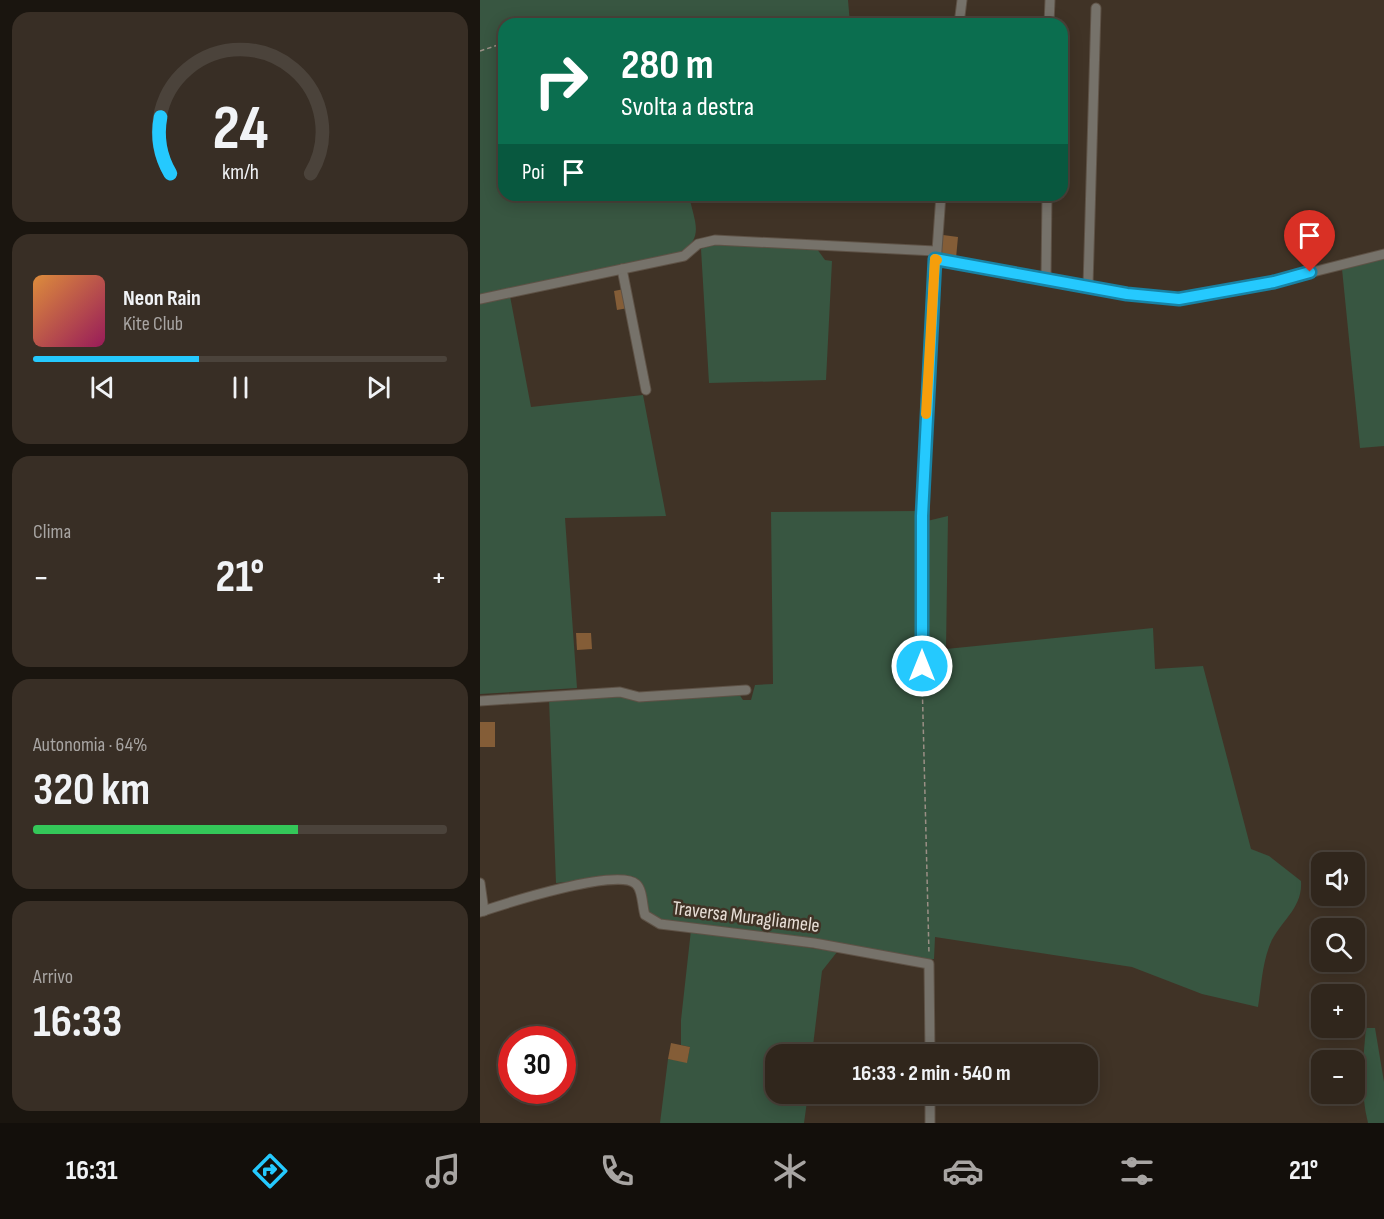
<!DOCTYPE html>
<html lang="it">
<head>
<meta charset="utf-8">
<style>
	body { margin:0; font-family:"Sofia Sans Condensed",sans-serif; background:#382e25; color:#f1f3f6; height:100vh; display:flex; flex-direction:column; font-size:22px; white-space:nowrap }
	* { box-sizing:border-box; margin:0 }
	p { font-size:20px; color:#a8a5a3 }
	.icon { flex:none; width:33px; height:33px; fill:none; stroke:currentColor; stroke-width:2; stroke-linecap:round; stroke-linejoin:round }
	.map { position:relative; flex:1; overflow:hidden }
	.details { display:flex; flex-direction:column; gap:12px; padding:12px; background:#1a150f; width:480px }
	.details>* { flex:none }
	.top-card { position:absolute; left:18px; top:18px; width:570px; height:183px; border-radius:18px; box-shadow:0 3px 15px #0003,0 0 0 2px #4b433b; background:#0b6e4f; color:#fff; overflow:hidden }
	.controls { position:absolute; left:831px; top:852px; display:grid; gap:12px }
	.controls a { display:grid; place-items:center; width:54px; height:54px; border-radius:12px; background:#30261c; box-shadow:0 3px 15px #0003,0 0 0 2px #4b433b; font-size:30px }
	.speed { position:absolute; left:18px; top:1026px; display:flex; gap:12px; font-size:30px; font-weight:700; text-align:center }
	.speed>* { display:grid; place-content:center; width:78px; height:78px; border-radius:50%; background:#30261c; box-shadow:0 3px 15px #0003,0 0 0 2px #4b433b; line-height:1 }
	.speed .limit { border:9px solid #d22; background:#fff; color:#111 }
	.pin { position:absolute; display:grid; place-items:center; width:51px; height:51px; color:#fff; margin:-62px -26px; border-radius:50% 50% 50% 0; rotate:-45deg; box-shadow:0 0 6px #0007 }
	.pin .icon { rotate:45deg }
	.me { position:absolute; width:66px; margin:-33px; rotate:0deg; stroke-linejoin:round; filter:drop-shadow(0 0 4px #0008) }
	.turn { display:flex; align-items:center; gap:21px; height:126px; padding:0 24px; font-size:27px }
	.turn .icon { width:78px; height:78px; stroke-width:2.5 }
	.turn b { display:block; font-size:42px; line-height:51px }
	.then { display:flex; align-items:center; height:57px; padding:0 24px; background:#0003; gap:12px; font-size:22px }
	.big { font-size:45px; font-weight:700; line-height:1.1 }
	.details .widget { flex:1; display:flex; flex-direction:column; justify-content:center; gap:9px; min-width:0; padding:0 21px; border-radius:18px; background:#382e25 }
	.details .dial { align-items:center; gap:0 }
	.dial svg { height:156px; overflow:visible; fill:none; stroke:#4b433b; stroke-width:7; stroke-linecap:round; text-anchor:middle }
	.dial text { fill:#f1f3f6; stroke:none }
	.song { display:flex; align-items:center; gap:18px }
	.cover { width:72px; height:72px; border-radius:9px; background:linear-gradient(135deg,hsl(30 70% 55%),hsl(330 70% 35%)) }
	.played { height:6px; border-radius:3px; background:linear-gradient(90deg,#25c9fe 40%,#4b433b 40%) }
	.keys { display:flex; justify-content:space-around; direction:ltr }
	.heat { display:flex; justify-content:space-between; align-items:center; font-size:33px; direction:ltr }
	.charge { height:9px; border-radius:4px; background:linear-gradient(90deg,#34c759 64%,#4b433b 0) }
	.trip { position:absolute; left:285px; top:1044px; width:333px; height:60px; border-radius:18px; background:#30261c; box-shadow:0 3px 15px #0003,0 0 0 2px #4b433b; font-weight:700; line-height:60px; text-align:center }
	.dock { display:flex; height:96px; justify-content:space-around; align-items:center; background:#130f0b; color:#a8a5a3 }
	.dock .icon { width:42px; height:42px }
	.dock .on { color:#25c9fe }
	.dock b { font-size:27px; color:#f1f3f6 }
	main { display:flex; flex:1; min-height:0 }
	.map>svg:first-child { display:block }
	.green { fill:#385641 }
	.building { fill:#845d37 }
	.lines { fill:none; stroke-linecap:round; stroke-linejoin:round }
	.minor-casing { stroke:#5e5246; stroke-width:11 }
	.path { stroke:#9a8f85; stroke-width:1.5; stroke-dasharray:4.5 3; stroke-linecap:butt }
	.minor { stroke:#76726a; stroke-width:9 }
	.route-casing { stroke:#1883a5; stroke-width:15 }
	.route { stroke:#25c9fe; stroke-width:10 }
	.slow { stroke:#f59e0b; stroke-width:10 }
	.labels { text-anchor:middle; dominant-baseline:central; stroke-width:5; stroke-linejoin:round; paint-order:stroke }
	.street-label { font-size:20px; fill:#e7ded6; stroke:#403326 }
</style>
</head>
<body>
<main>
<section class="details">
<div class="widget dial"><svg viewBox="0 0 100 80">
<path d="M14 69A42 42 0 1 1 86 69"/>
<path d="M14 69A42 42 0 0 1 9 40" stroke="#25c9fe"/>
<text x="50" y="56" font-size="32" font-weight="700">24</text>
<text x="50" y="72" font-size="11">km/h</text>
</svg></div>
<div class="widget">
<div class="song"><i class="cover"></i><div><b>Neon Rain</b><p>Kite Club</p></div></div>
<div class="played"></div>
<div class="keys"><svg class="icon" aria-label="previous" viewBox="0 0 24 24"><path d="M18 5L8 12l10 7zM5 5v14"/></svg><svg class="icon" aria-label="pause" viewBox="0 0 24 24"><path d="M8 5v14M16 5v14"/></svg><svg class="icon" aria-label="next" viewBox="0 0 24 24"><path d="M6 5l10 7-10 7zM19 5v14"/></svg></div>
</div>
<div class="widget"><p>Clima</p>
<div class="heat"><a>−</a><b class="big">21°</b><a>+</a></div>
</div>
<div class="widget"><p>Autonomia · 64%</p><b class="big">320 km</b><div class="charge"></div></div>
<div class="widget"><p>Arrivo</p><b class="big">16:33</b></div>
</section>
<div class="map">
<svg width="904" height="1123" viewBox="0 0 904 1123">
	<rect width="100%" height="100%" fill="#403326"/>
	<g class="green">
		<path d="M 0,0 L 368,0 L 370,24 L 24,24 L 24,195 L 209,195 C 214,222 225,236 201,253 L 0,296 Z"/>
		<path d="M 233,244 L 337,249 L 345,260 L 352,261 L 346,380 L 229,383 L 221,249 Z"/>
		<path d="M 904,259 L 904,446 L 880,448 L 862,269 Z"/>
		<path d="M 30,296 L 51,407 L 163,395 L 186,516 L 85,518 L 97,688 L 0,694 L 0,302 Z"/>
		<path d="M 437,511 L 437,671 L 445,672 L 447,521 L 468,516 L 466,649 L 673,628 L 675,669 L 723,666 L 771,849 L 789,856 L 821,881 C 823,910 798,922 789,947 C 782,966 781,988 778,1007 L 722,994 L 652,967 L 455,937 L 454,959 L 445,960 L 260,929 L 182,921 L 170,916 L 158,881 L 152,876 L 76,883 L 69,699 L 139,695 L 259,694 L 263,700 L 271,700 L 275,685 L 293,684 L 291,512 Z"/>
		<path d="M 211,930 L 357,952 L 342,971 L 332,1054 L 296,1054 L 296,1094 L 328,1094 L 324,1123 L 180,1123 L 188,1059 L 207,1062 L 210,1047 L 201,1045 L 201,1020 Z"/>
		<path d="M 886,1028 L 895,1028 L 904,1082 L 904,1123 L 888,1123 C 880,1092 883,1059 886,1028 Z"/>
	</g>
	<g class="building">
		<path d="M 463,235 L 478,237 L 476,258 L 460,256 Z"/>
		<path d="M 144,289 L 148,308 L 137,310 L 134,291 Z"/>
		<path d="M 96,633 L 111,633 L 112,649 L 97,650 Z"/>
		<rect x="0" y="722" width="15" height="25"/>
		<path d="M 191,1043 L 210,1047 L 207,1063 L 188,1059 Z"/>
	</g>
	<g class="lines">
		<defs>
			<g id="minor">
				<path d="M 479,24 L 482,0"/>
				<path d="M 569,24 L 570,0"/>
				<path d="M 455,259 L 647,294 L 699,299 L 793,282 L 904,254"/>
				<path d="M 142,269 L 166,390"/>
				<path d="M 566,279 L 567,195"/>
				<path d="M 608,286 L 616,8"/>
				<path d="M 0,299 L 204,256 L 218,244 L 235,240 L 455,251"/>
				<path d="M 442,666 L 446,403 L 461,195"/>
				<path d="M 0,701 L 140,692 L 159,697 L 266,690"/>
				<path d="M 0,883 L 4,911"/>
				<path d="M 0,912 C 24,904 138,867 156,884 C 163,890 162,906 165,915 L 180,924 L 334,943 L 449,964 L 450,1054"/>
				<path d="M 450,1094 L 450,1123"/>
			</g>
		</defs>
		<use href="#minor" class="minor-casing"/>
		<g class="path">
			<path d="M 82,24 L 86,23"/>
			<path d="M 0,51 L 24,43"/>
			<path d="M 442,677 L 449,954"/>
		</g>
		<use href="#minor" class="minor"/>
	</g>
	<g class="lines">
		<defs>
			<path id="route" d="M 442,666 L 442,516 L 455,259 L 647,294 L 699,299 L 794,282 L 830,272"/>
		</defs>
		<use href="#route" class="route-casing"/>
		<use href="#route" class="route"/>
		<path class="slow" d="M 446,414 L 455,259 L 457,260"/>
	</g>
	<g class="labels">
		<g class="street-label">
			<text transform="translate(266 917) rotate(7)">Traversa Muragliamele</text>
		</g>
	</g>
</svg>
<div class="controls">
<a><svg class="icon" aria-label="sound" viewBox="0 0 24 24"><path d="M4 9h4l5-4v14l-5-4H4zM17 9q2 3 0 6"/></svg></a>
<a><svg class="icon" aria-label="search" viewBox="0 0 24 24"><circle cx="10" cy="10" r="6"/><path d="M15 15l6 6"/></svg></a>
<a>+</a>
<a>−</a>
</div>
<div class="speed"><div class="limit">30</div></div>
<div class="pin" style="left:830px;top:272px;background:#d93025"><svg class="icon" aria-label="arrive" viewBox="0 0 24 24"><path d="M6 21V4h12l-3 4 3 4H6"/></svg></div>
<svg class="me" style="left:442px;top:666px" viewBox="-20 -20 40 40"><circle r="17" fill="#25c9fe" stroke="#fff" stroke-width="3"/><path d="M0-11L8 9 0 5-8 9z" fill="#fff"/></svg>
<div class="trip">16:33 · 2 min · 540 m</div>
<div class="top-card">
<div class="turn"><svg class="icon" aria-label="right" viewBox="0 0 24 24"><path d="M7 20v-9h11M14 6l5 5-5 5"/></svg><div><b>280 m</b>Svolta a destra</div></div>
<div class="then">Poi<svg class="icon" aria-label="arrive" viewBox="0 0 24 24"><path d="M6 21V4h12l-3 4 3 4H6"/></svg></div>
</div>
</div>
</main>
<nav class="dock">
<b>16:31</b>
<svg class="icon on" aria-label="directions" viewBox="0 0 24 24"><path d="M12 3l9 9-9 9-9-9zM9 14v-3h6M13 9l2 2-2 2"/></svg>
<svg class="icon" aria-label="music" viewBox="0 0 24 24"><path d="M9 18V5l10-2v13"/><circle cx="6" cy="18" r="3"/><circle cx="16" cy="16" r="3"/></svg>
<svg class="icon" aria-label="phone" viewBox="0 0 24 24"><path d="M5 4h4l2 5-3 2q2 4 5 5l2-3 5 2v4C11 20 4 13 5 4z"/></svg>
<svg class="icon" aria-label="climate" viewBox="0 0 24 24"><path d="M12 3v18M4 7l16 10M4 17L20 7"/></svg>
<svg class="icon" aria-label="car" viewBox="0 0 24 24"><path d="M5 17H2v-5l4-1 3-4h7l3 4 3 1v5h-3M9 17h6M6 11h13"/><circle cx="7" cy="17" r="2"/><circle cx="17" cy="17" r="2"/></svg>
<svg class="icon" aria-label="filters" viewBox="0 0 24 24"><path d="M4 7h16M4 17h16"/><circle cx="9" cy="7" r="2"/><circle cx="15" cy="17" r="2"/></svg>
<b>21°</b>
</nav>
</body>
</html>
